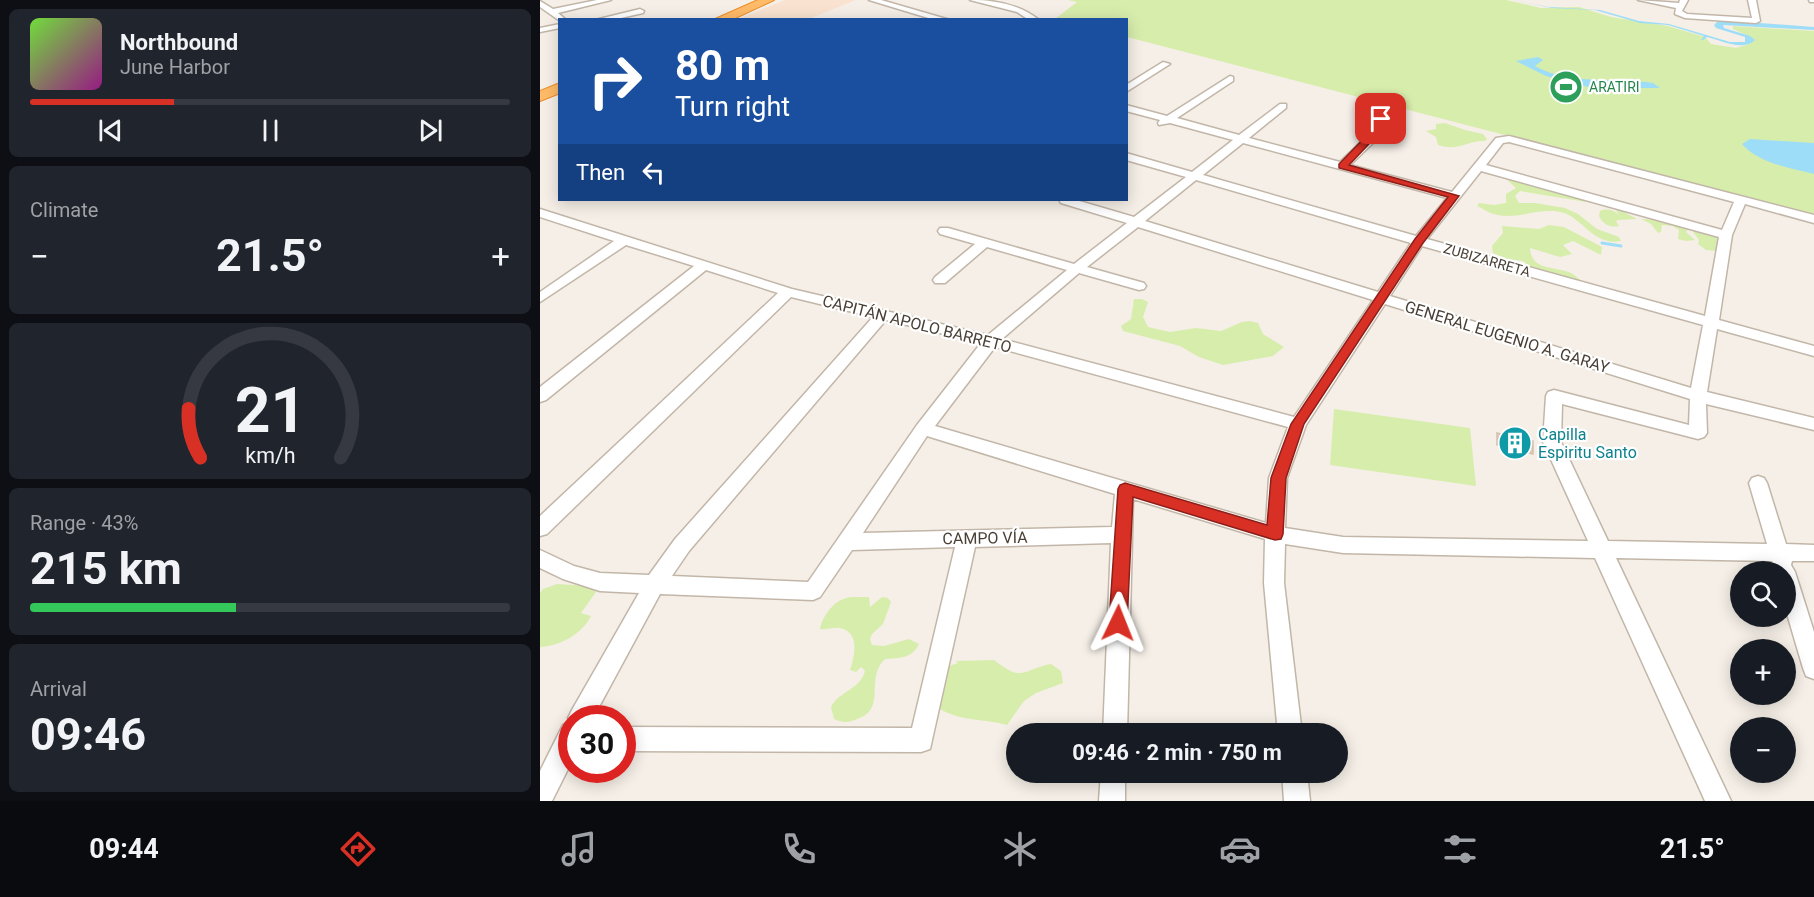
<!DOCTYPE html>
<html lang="en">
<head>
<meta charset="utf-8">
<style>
	body { margin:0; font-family:Roboto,sans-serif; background:#20242c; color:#f1f3f6; height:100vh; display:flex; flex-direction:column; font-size:22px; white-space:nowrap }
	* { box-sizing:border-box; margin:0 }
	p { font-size:20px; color:#9ea1a6 }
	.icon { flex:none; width:33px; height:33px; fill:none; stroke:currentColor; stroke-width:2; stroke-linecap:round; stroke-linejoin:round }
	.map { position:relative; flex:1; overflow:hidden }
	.drawer { display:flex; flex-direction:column; gap:9px; padding:9px; background:#0d0f14; width:540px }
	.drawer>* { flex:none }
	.banner { position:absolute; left:18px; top:18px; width:570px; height:183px; border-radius:0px; box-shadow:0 3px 15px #0003; background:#1a4fa0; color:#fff; overflow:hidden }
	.controls { position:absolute; left:1190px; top:561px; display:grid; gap:12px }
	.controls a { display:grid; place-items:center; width:66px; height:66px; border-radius:50%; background:#171b24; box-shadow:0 3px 15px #0003; font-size:30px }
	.speed { position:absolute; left:18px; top:705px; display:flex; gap:12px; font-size:30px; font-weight:700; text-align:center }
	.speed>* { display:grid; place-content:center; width:78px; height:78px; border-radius:50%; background:#171b24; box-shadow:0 3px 15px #0003; line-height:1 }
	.speed .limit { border:9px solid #d22; background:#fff; color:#111 }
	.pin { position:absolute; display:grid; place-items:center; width:51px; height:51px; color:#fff; margin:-26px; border-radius:12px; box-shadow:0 3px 9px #0006 }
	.me { position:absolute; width:66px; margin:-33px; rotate:2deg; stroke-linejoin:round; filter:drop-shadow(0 0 4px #0008) }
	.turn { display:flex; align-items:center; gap:21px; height:126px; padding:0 18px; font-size:27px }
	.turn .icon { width:78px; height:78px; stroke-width:2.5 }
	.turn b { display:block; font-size:42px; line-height:51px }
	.then { display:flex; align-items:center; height:57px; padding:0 18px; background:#0003; gap:12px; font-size:22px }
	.big { font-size:45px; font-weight:700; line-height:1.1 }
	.drawer .widget { flex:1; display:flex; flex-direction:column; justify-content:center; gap:9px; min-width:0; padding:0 21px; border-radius:9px; background:#20242c }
	.drawer .dial { align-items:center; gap:0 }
	.dial svg { height:156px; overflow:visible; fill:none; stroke:#363941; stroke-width:7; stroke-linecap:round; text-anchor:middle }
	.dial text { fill:#f1f3f6; stroke:none }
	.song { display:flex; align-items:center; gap:18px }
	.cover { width:72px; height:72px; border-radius:9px; background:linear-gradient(135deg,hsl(100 70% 55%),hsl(310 70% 35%)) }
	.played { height:6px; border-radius:3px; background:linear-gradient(90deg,#d93025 30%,#363941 30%) }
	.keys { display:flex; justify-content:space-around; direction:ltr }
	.heat { display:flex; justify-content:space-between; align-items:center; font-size:33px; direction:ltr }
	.charge { height:9px; border-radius:4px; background:linear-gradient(90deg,#34c759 43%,#363941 0) }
	.trip { position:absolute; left:466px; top:723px; width:342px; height:60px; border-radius:30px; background:#171b24; box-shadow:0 3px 15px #0003; font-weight:700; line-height:60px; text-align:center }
	.menu { display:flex; height:96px; justify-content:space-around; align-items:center; background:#090b0e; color:#9ea1a6 }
	.menu .icon { width:42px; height:42px }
	.menu .active { color:#d93025 }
	.menu b { font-size:27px; color:#f1f3f6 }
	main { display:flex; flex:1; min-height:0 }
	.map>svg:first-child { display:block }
	.commercial { fill:#f9e3d0 }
	.green { fill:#d7edac }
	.water { fill:#9dddf7 }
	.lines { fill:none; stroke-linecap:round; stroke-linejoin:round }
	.stream { stroke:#9dddf7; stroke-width:3 }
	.building { fill:#dbccbe; stroke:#d3c0ad; stroke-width:1.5 }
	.minor-casing { stroke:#c2b6a8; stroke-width:3 }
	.highway-casing { stroke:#ed8e29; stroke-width:2 }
	.minor { fill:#fff; fill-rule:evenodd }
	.highway { fill:#ffbb68; fill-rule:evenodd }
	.route { fill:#d93025; stroke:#8d1f18; stroke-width:1.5 }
	.labels { text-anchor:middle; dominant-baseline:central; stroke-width:4.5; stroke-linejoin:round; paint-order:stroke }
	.far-leisure-label { font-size:14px; fill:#27864d; stroke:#fff; text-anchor:start }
	.far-street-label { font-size:14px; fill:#493f35; stroke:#fff }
	.street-label { font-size:16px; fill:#493f35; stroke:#fff }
	.culture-label { font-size:16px; fill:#0d838f; stroke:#fff; text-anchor:start }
</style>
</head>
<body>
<main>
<section class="drawer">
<div class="widget">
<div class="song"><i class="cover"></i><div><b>Northbound</b><p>June Harbor</p></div></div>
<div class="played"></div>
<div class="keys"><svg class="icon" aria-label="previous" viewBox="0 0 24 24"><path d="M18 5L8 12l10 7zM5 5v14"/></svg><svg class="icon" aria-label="pause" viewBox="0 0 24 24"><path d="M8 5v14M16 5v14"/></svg><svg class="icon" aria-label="next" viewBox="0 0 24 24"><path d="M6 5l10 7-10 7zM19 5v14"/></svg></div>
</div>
<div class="widget"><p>Climate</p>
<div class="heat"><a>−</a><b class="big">21.5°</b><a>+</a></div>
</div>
<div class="widget dial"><svg viewBox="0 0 100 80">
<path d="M14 69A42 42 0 1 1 86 69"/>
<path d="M14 69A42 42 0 0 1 8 44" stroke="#d93025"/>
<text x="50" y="56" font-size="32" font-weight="700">21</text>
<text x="50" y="72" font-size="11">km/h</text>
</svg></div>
<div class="widget"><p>Range · 43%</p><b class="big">215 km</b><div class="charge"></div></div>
<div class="widget"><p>Arrival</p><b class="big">09:46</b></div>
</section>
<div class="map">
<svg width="1274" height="801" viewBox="0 0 1274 801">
	<rect width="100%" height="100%" fill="#f5efe7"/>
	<path class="commercial" d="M 245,0 L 316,0 L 269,19 L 198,19 Z"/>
	<g class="green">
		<path d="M 528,0 L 966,0 L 1001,8 L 1039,7 L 1071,17 L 1128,26 L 1165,37 L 1171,44 L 1196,48 L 1207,45 L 1206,35 L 1193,29 L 1193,26 L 1274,31 L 1274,215 L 587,37 L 586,20 L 515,19 L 537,2 Z"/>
		<path d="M 905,123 L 925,130 L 943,134 L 947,139 L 945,141 C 927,140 919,152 898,145 L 896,137 L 886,131 L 896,129 L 896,124 Z"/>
		<path d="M 946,172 L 976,180 L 994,187 L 1043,199 L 1046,202 L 980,191 L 975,196 L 979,203 L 995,203 L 1025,208 L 1038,214 L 1057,229 L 1079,237 L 1081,241 C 1054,246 1044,220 1024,213 C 1001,206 976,221 954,214 C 948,213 943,208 937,206 L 939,203 L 954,205 L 966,203 L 966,194 L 976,188 L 965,178 Z"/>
		<path d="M 1078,209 L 1097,219 L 1078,220 L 1076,221 L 1079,226 C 1069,228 1063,224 1059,216 L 1060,211 C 1067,208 1075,210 1079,216 L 1076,210 Z"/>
		<path d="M 1101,219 C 1117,219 1133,222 1148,229 L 1146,232 L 1155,240 L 1146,241 L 1138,239 L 1139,230 L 1133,226 L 1122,225 L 1121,232 L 1118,233 L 1111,224 Z"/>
		<path d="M 1009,225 L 1024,227 L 1062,247 L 1061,255 L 1033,241 L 1023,245 L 1032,254 L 1020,257 L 990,248 C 991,271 1015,266 1031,273 C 1035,275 1039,279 1042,282 L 993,269 L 983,261 L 967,259 L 953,253 L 952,246 L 963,233 L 962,226 L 999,229 Z"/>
		<path d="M 1154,229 L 1181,237 L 1178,251 L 1166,250 L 1158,244 L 1159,240 L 1153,232 Z"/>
		<path d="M 594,299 L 602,299 L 608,302 L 603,317 L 608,327 L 630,332 L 656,328 L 681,331 L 702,322 L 710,321 L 718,323 L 723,334 L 744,347 L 733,356 L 683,365 L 659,357 L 640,346 L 583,331 L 581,326 L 591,319 Z"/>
		<path d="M 794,409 L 930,428 L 936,486 L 790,465 Z"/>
		<path d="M 17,584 L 50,586 L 56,592 L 41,613 L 51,616 C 42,634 20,646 0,647 L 0,593 L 3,589 Z"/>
		<path d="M 312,597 L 329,597 L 330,607 L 342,597 L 348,598 L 351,602 L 343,624 L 332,634 L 330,639 L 332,645 L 344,646 L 369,639 L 379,644 C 372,659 359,658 345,659 C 324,679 348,709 317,719 C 308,723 303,723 294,719 L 291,707 C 299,691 320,690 325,671 L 321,667 L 316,672 L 310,670 C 315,656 320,632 300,628 C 293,627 287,630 280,629 C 283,614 296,598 312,597 Z"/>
		<path d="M 454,660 C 483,683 481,670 511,664 L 521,671 L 523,683 L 496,693 L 484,701 L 467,725 C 442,718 416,722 394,705 L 406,667 L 418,663 L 416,661 Z"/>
	</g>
	<g class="water">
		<path d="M 973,0 L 1009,7 L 1060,10 L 1099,21 L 1129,24 L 1190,42 L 1205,42 L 1205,37 L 1176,28 L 1174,25 L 1179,20 L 1274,27 L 1274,30 L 1183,25 L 1184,28 L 1210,36 L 1215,40 C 1203,52 1181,40 1167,37 L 1163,40 L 1151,40 L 1161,40 L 1164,36 L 1128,25 L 1100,23 L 1055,10 L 1012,8 Z"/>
		<path d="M 998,57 L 1003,60 L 995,66 C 1031,86 1075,77 1113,83 L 1120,88 L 1052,88 L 1006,76 L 976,61 Z"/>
		<path d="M 1210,139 L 1274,143 L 1274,174 C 1250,168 1218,163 1202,144 Z"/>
	</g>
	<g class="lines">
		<path class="stream" d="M 1062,243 L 1081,246"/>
	</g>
	<path class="building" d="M 957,433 L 993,441 L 993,454 L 957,445 Z"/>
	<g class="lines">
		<defs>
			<g id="minor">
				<path d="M 57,0 L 71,0 L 18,13 L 25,19 L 20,21 L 0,7 L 0,1 L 13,9 Z"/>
				<path d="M 329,0 L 341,0 L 410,20 L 395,20 Z"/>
				<path d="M 430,0 C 454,0 480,4 499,20 L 489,20 L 477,12 Z"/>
				<path d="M 1098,0 L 1139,3 L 1140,0 L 1148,0 L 1142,11 L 1147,14 L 1212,18 L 1208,0 L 1216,0 L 1220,21 L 1216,23 L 1145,18 L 1135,14 L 1136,8 Z"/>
				<path d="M 1269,0 L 1274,0 L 1274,2 L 1270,2 Z"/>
				<path d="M 100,9 L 104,11 L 103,13 L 72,20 L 55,20 Z"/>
				<path d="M 20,24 L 20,28 L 0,32 L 0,28 Z"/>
				<path d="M 623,62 L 630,64 L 586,92 L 586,85 Z"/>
				<path d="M 690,76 L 693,77 L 693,81 L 637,118 L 699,135 L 740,104 L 746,104 L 746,108 L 709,138 L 800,162 L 833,130 L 829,126 L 841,116 L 856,121 L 810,165 L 912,192 L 956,138 L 969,136 L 1274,215 L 1274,223 L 1205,204 L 1192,235 L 1179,320 L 1274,346 L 1274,356 L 1177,329 L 1167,392 L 1274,418 L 1274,430 L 1166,404 L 1167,433 L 1164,437 L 1158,439 L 1022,404 L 1021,442 L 1068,541 L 1227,544 L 1209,483 L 1212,478 L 1218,476 L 1224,478 L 1227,483 L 1246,544 L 1274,545 L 1274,561 L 1252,561 L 1251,565 L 1255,572 L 1274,632 L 1274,679 L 1266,676 L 1263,668 L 1245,607 L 1245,572 L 1235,572 L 1236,569 L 1232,561 L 1076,558 L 1191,801 L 1165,801 L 1055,558 L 803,553 L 745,544 L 744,583 L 762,734 L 738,734 L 724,583 L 725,539 L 593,499 L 587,734 L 563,734 L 571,543 L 435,547 L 390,749 L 381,752 L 82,751 L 82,727 L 372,728 L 415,547 L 312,550 L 280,597 L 273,600 L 120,594 L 53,718 L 32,718 L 32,761 L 12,801 L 0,801 L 0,771 L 23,725 L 30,723 L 28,718 L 32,710 L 99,593 L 60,591 L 23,579 L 0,568 L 0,550 L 34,566 L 60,573 L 109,575 L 135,539 L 333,317 L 251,297 L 7,534 L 0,536 L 0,516 L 238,293 L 166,270 L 6,400 L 0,402 L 0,387 L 154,266 L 86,245 L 0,302 L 0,292 L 74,241 L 0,217 L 0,209 L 252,289 L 448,335 L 527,270 L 447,247 L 405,283 L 395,283 L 393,280 L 395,277 L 435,244 L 400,234 L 398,231 L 400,228 L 408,228 L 534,264 L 587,223 L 521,203 L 519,200 L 536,200 L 594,217 L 646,177 L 586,160 L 586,153 L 652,172 L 693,140 L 630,123 L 619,125 L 618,123 L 620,120 L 586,111 L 586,105 L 627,116 ZM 969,142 L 1194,202 L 1182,230 L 946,165 L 963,143 ZM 703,143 L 907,198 L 876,236 L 663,175 ZM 941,171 L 1179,237 L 1165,316 L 887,239 ZM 656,180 L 871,243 L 838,292 L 605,221 ZM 598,227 L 833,300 L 754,417 L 462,339 L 539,273 L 599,290 L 604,289 L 606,286 L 604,283 L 547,267 ZM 882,246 L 1163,325 L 1151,388 L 850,296 ZM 845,304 L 1150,399 L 1149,425 L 1014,390 L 1008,392 L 1006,396 L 1003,442 L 1048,541 L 803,537 L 745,528 L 747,478 L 766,425 ZM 346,320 L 441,343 L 377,425 L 268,582 L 132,576 L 149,551 ZM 455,347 L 748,427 L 729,478 L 726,523 L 395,426 ZM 387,436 L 575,494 L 572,527 L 323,533 Z"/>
				<path d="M 561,772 L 585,772 L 585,801 L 559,801 Z"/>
				<path d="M 742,772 L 767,772 L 770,801 L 744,801 Z"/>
			</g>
			<g id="highway">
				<path d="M 218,0 L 234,0 L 191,20 L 173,20 Z"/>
				<path d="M 20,83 L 20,93 L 0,101 L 0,91 Z"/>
			</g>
		</defs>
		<use href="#minor" class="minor-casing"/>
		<use href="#highway" class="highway-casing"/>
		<use href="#minor" class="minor"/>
		<use href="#highway" class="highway"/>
	</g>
	<path class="route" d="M 838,117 L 845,119 L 839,126 L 843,129 L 809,165 L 919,196 L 883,243 L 764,424 L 746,478 L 743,534 L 741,539 L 735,540 L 593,497 L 587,623 L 585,629 L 578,631 L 572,629 L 569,623 L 578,489 L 580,485 L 585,483 L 727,525 L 731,478 L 751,424 L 875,239 L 908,197 L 799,168 L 799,164 L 833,129 L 830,126 Z"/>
	<defs>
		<symbol id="stadium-disc" viewBox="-11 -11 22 22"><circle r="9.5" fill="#2e9e5b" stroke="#fff"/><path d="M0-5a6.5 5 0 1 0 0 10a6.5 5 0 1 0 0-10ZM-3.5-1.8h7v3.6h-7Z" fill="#fff"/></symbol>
		<symbol id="building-disc" viewBox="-11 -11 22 22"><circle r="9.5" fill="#0f9aa8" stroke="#fff"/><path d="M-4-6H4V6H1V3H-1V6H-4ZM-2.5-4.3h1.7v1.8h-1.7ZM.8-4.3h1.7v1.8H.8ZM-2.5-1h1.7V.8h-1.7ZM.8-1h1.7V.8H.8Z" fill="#fff"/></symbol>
	</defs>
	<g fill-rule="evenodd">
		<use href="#stadium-disc" x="1007" y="68" width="38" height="38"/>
		<use href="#building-disc" x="956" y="424" width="38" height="38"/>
	</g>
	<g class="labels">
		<g class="far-leisure-label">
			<text x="1049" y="87">ARATIRI</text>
		</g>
		<g class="far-street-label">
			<text transform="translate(947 260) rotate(16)">ZUBIZARRETA</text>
		</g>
		<g class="street-label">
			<text transform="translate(377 324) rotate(14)">CAPITÁN APOLO BARRETO</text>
			<text transform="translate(967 337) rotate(17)">GENERAL EUGENIO A. GARAY</text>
			<text transform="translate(445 538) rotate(-1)">CAMPO VÍA</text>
		</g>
		<g class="culture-label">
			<text x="998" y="434">Capilla<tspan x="998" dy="18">Espiritu Santo</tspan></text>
		</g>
	</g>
</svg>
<div class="controls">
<a><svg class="icon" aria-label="search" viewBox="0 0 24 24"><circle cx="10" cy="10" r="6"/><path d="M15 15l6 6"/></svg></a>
<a>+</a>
<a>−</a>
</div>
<div class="speed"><div class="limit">30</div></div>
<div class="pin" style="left:841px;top:119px;background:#d93025"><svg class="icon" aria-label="arrive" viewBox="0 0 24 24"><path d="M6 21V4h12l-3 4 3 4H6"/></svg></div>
<svg class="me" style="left:578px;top:623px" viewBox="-20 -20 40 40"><path d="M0-17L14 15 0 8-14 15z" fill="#d93025" stroke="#fff" stroke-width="4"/></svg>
<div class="trip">09:46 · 2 min · 750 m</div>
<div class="banner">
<div class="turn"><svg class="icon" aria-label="right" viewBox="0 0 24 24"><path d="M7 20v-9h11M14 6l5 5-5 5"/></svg><div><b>80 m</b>Turn right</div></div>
<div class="then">Then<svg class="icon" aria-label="left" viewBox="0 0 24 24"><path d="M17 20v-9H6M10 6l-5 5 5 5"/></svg></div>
</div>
</div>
</main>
<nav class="menu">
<b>09:44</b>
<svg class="icon active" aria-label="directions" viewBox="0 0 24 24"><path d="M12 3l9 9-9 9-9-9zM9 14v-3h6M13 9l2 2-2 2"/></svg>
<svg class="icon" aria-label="music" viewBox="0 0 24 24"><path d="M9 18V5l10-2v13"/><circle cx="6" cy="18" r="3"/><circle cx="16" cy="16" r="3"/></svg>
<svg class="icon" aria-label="phone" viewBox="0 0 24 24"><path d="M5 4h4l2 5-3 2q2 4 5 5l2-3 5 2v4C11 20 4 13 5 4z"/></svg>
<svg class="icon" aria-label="climate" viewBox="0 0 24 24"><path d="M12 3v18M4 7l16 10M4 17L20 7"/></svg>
<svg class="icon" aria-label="car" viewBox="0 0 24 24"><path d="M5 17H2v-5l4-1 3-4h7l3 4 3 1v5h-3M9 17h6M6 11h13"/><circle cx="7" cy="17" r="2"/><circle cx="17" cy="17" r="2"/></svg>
<svg class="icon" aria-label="filters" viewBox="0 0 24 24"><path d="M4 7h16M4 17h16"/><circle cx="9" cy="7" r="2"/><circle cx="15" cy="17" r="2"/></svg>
<b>21.5°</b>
</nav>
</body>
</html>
